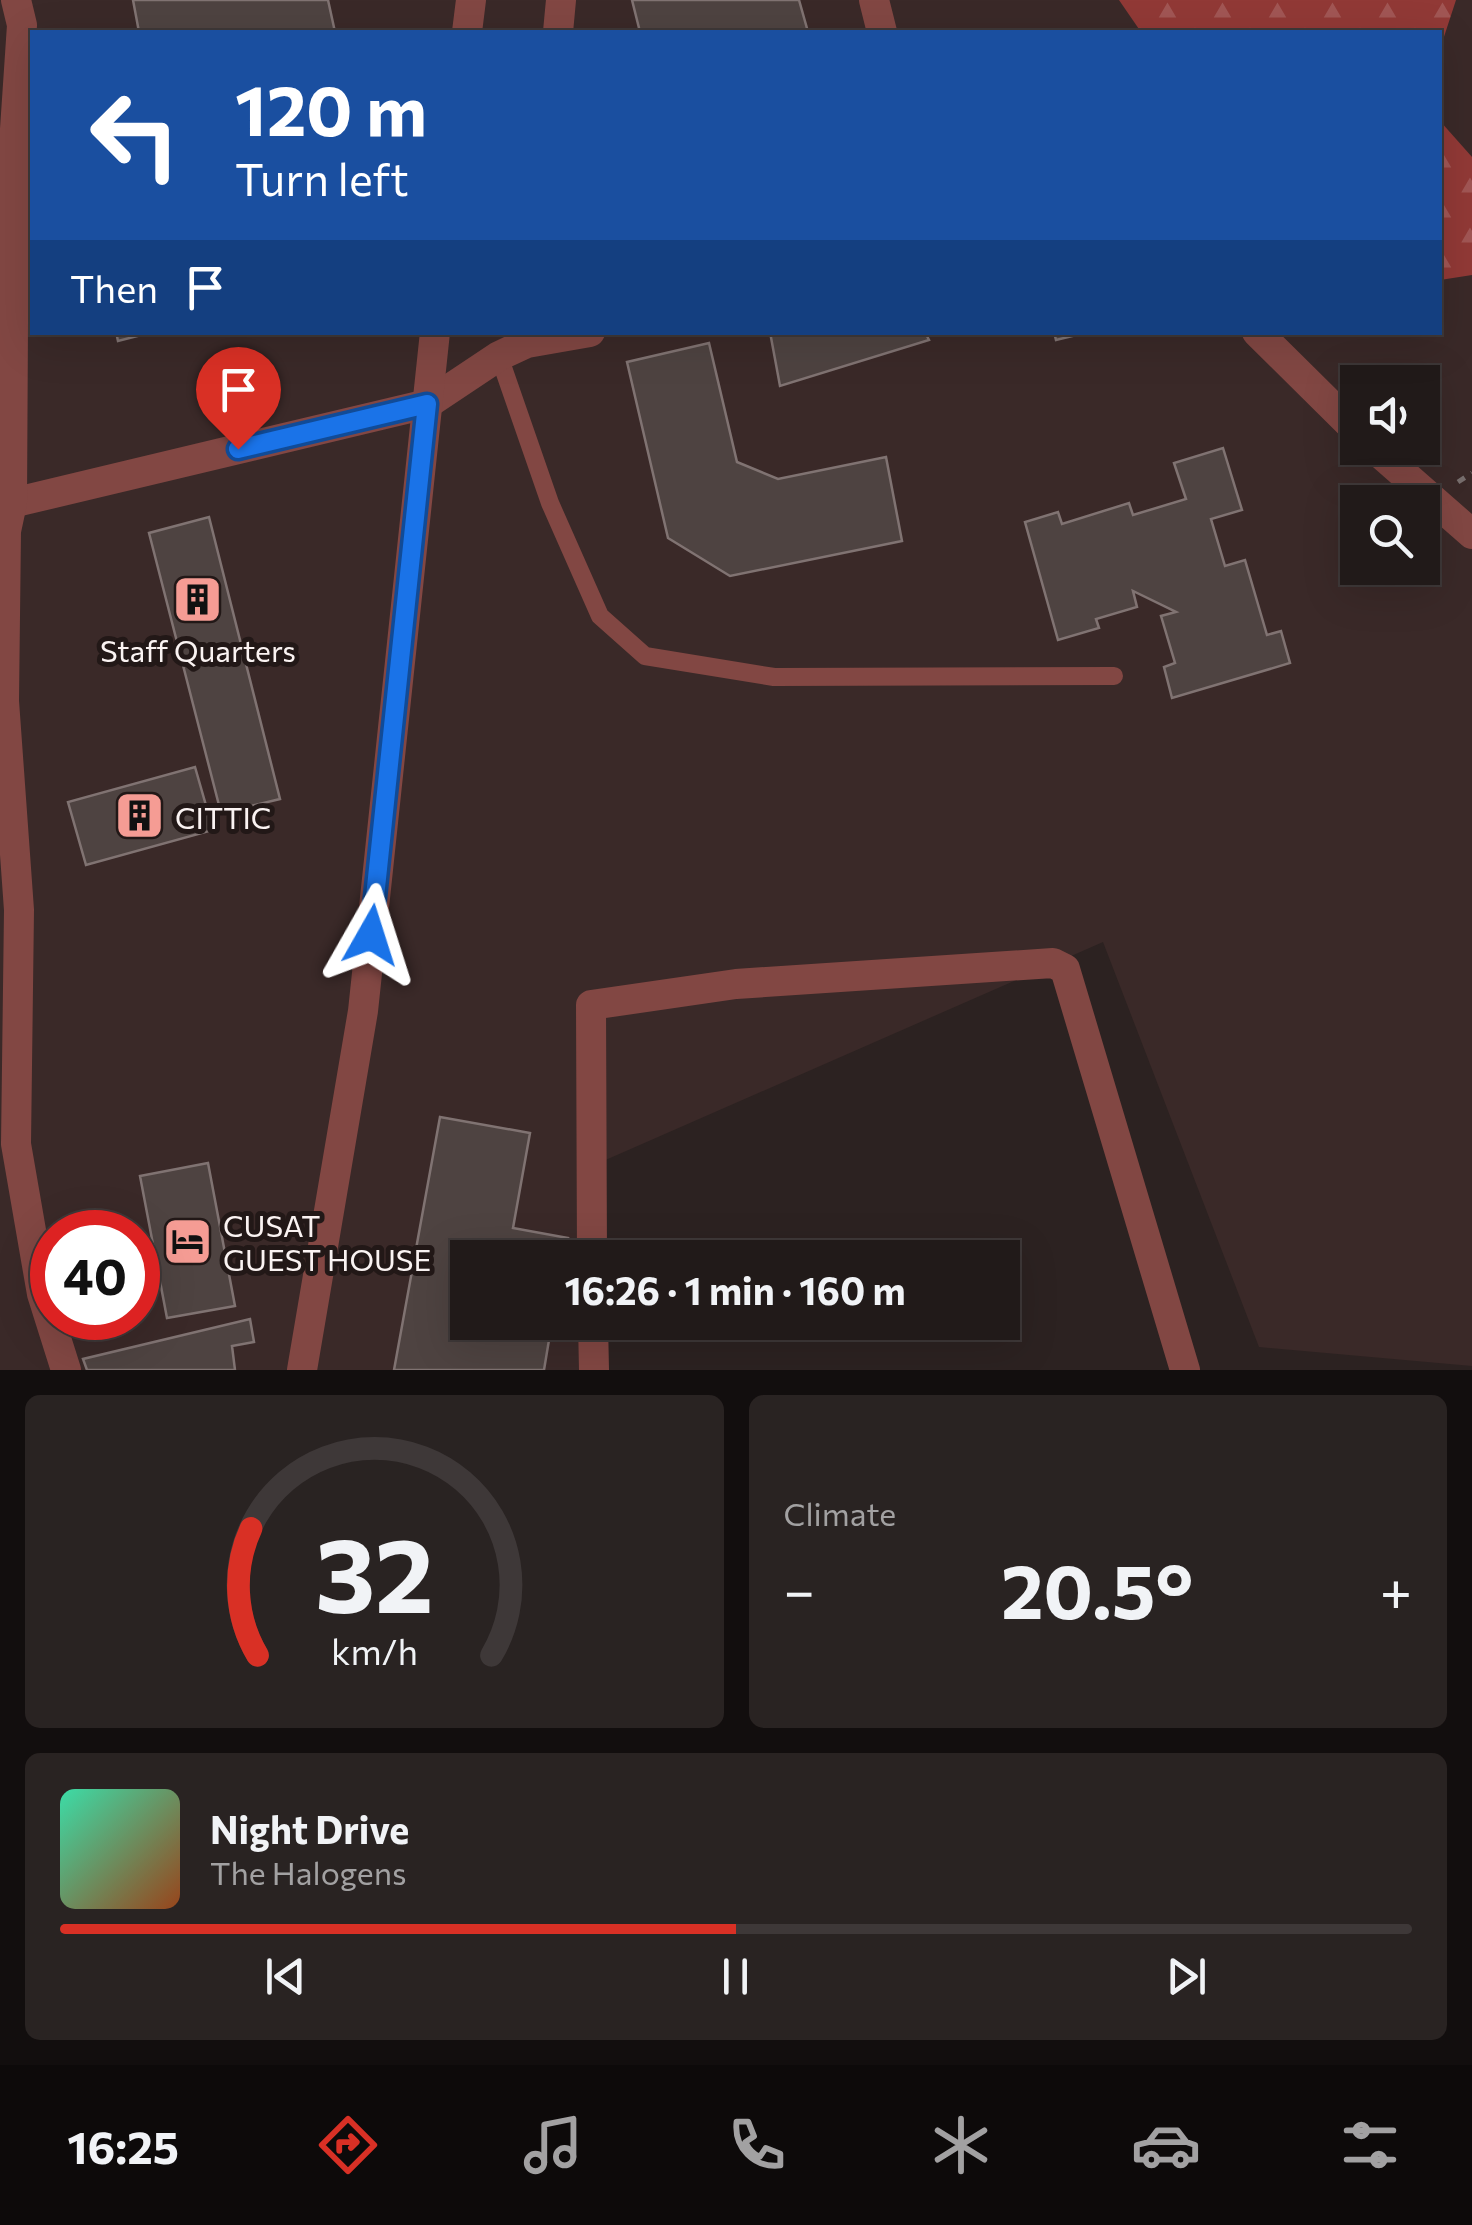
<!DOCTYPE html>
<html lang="en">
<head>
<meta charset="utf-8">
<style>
	body { margin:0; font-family:Commissioner,sans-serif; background:#292322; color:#f1f3f6; height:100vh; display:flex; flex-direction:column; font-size:38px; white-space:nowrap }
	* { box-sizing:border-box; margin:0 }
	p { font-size:32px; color:#a2a1a2 }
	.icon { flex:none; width:55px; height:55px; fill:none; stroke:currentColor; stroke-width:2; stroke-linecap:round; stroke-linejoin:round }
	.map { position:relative; height:1370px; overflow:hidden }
	.drawer { display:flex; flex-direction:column; gap:25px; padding:25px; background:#120e0e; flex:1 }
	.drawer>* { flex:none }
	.banner { position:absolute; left:30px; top:30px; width:1412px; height:305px; border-radius:0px; box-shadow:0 10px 40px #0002,0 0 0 2px #3e3838; background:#1a4fa0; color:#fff; overflow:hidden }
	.fabs { position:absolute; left:1340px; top:365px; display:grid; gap:20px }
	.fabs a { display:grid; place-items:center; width:100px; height:100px; border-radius:0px; background:#211a19; box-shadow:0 10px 40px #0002,0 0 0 2px #3e3838; font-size:50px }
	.speed { position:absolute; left:30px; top:1210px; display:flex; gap:20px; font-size:50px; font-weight:700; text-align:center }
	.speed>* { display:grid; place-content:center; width:130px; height:130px; border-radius:50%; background:#211a19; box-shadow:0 10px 40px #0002,0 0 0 2px #3e3838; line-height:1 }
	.speed .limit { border:15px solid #d22; background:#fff; color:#111 }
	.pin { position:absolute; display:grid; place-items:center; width:85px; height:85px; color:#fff; margin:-102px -42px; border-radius:50% 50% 50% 0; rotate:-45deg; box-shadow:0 0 10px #0007 }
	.pin .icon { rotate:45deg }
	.me { position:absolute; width:110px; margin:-55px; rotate:6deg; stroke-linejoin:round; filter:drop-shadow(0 0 8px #0008) }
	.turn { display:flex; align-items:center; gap:35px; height:210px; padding:0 40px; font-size:45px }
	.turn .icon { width:130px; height:130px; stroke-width:2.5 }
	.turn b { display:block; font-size:70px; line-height:85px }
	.then { display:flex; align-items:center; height:95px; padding:0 40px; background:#0003; gap:20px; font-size:38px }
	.big { font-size:75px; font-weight:700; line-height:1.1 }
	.drawer .tile { flex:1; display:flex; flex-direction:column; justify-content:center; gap:15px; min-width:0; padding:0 35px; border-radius:15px; background:#292322 }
	.drawer .dial { align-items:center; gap:0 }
	.dial svg { height:260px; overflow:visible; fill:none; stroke:#3e3838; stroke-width:7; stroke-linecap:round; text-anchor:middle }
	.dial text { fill:#f1f3f6; stroke:none }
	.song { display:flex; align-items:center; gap:30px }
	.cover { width:120px; height:120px; border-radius:15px; background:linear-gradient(135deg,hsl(160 70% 55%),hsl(20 70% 35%)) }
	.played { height:10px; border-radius:5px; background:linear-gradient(90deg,#d93025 50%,#3e3838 50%) }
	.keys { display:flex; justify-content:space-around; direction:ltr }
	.heat { display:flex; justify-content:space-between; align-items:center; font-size:55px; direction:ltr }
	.drawer .tiles { flex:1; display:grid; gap:25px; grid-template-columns:1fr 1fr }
	.tile:last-child { grid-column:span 2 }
	.trip { position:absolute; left:450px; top:1240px; width:570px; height:100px; border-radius:0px; background:#211a19; box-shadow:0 10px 40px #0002,0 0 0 2px #3e3838; font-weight:700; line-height:100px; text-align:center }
	.menu { display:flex; height:160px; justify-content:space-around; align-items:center; background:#0d0a0a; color:#a2a1a2 }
	.menu .icon { width:70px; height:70px }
	.menu .active { color:#d93025 }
	.menu b { font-size:45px; color:#f1f3f6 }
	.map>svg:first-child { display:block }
	.built { fill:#3a2928; fill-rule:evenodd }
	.forest { fill:url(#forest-firs) }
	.building { fill:#4e4341; stroke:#807372; stroke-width:2.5 }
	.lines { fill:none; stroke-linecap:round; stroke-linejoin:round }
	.path { stroke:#776e6d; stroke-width:5; stroke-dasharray:8 8; stroke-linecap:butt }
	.service { stroke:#824743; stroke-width:18 }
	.minor { stroke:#824743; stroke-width:30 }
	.tertiary { stroke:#824743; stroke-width:30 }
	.route-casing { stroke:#114b97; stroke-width:25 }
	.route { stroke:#1a73e8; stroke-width:18 }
	.labels { text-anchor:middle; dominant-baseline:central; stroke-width:10; stroke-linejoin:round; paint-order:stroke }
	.poi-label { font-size:30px; fill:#faf3f2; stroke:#221817; text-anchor:start }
</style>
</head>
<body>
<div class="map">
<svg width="1472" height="1370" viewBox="0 0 1472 1370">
	<defs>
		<pattern id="forest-firs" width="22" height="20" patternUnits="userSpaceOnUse" patternTransform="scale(2.5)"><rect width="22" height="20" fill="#913936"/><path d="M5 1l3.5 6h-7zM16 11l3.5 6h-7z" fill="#a15654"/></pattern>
	</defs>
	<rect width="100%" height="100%" fill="#2c2221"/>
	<path class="built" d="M 0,0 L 1472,0 L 1472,1366 L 1259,1347 L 1103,942 L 601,1162 L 593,1257 L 468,1258 L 468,1322 L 588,1323 L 585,1370 L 0,1370 ZM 32,32 L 1440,32 L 1440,332 L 32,332 ZM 1358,382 L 1422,382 L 1422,448 L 1358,448 ZM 1358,502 L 1422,502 L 1422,568 L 1358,568 ZM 52,1232 L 138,1232 L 138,1318 L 52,1318 Z"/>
	<g class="forest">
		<path d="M 1119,0 L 1456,0 L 1440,49 L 1440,32 L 1141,32 Z"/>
		<path d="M 1440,121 L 1472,157 L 1472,275 L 1440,280 Z"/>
	</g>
	<g class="building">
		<path d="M 133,0 L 328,0 L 335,32 L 139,32 Z"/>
		<path d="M 632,0 L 799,0 L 808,32 L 640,32 Z"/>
		<path d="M 116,332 L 153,332 L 118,341 Z"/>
		<path d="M 770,332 L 925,332 L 929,340 L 780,386 Z"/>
		<path d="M 1054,332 L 1080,332 L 1081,334 L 1056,340 Z"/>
		<path d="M 709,343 L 737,462 L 778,479 L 886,457 L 902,541 L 730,576 L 668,538 L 627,362 Z"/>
		<path d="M 1223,448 L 1242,510 L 1211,519 L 1225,566 L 1245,560 L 1267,635 L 1281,631 L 1290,663 L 1172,698 L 1164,667 L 1175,663 L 1161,616 L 1176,612 L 1133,591 L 1137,607 L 1096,619 L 1099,628 L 1058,640 L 1025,522 L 1058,512 L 1062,524 L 1129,503 L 1133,515 L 1186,499 L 1174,463 Z"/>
		<path d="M 209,517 L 280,799 L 221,813 L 149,533 Z"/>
		<path d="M 195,767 L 213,830 L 86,865 L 68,802 Z"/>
		<path d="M 440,1117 L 530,1133 L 513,1228 L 568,1238 L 564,1258 L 468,1258 L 468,1322 L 552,1322 L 544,1370 L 394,1370 Z"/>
		<path d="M 208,1163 L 235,1306 L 167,1318 L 140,1176 Z"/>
		<path d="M 250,1319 L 254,1342 L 232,1346 L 235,1370 L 87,1370 L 83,1359 Z"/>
	</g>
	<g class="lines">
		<path class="path" d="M 1458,482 L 1472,473"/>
		<path class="service" d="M 499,356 L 550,503 L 600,616 L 645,656 L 774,677 L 1114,676"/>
		<g class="minor">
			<path d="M 874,0 L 882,32"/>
			<path d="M 558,32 L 561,0"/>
			<path d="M 1257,332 L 1358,432"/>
			<path d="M 1374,448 L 1472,534"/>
			<path d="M 12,503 L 427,404 L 499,356 L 527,343 L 590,332"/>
			<path d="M 592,1258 L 591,1005 L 736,984 L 1053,963 L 1065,969 L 1185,1370"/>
			<path d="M 593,1322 L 594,1370"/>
		</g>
		<g class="tertiary">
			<path d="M 16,0 L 22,25 L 14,144 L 12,503 L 6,531 L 4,701 L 19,910 L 16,1144 L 42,1294 L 66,1370"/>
			<path d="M 467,32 L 471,0"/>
			<path d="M 302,1370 L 363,1011 L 435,332"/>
		</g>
	</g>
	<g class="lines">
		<defs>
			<path id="route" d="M 238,449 L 427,404 L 371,935"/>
		</defs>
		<use href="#route" class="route-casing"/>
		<use href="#route" class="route"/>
	</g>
	<defs>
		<symbol id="building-square" viewBox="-11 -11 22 22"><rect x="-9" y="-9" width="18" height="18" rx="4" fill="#f59c94" stroke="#221817"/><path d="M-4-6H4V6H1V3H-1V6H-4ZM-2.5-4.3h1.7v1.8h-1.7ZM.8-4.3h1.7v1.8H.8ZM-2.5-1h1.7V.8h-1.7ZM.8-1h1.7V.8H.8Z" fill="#111"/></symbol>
		<symbol id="hotel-square" viewBox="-11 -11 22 22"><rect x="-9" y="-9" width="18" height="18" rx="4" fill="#f59c94" stroke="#221817"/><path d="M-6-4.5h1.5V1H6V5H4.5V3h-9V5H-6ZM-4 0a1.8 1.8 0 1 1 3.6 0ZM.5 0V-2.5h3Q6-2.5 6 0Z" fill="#111"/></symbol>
	</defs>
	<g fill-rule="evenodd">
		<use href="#building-square" x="170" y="572" width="55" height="55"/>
		<use href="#building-square" x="112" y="788" width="55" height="55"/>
		<use href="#hotel-square" x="160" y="1214" width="55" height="55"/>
	</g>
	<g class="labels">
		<g class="poi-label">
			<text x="198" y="649" text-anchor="middle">Staff Quarters</text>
			<text x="175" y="816">CITTIC</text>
			<text x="223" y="1224">CUSAT<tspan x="223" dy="34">GUEST HOUSE</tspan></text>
		</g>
	</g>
</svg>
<div class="fabs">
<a><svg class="icon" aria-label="sound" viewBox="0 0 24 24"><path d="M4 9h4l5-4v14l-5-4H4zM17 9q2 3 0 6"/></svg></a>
<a><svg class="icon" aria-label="search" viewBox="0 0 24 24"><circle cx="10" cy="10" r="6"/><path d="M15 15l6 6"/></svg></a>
</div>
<div class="speed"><div class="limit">40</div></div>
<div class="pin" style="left:238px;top:449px;background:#d93025"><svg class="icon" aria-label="arrive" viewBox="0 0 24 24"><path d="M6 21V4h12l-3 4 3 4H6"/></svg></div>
<svg class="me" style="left:371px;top:935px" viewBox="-20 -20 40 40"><path d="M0-17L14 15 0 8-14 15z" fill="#1a73e8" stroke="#fff" stroke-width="4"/></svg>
<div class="trip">16:26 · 1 min · 160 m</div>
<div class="banner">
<div class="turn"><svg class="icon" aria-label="left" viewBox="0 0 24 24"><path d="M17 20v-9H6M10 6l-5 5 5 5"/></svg><div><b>120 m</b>Turn left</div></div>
<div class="then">Then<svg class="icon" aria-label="arrive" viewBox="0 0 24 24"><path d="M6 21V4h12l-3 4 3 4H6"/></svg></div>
</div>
</div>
<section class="drawer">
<div class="tiles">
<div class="tile dial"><svg viewBox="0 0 100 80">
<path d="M14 69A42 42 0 1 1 86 69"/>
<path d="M14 69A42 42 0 0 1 12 30" stroke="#d93025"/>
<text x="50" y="56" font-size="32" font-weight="700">32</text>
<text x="50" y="72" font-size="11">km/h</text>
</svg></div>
<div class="tile"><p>Climate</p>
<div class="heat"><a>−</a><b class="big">20.5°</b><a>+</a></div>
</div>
<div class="tile">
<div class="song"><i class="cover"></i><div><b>Night Drive</b><p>The Halogens</p></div></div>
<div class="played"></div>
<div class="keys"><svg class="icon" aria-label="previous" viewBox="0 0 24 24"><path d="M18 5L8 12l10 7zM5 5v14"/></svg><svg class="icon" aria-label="pause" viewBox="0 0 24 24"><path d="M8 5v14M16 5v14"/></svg><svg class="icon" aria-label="next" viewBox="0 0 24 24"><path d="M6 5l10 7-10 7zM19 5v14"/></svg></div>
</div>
</div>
</section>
<nav class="menu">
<b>16:25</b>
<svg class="icon active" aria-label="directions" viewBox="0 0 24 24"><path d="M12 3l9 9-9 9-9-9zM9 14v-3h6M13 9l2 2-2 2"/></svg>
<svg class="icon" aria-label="music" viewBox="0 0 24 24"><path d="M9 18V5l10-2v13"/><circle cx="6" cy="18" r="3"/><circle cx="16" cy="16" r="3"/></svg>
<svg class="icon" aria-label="phone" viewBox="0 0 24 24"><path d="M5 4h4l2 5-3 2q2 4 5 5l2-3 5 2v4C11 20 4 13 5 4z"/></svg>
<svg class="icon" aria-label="climate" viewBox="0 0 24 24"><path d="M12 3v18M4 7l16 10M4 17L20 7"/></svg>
<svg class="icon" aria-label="car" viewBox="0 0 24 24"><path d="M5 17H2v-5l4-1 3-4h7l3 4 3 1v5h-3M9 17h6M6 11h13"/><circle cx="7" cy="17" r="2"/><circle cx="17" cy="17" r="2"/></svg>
<svg class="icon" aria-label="filters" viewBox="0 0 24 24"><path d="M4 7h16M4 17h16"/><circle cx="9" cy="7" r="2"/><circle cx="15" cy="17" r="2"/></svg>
</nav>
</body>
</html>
